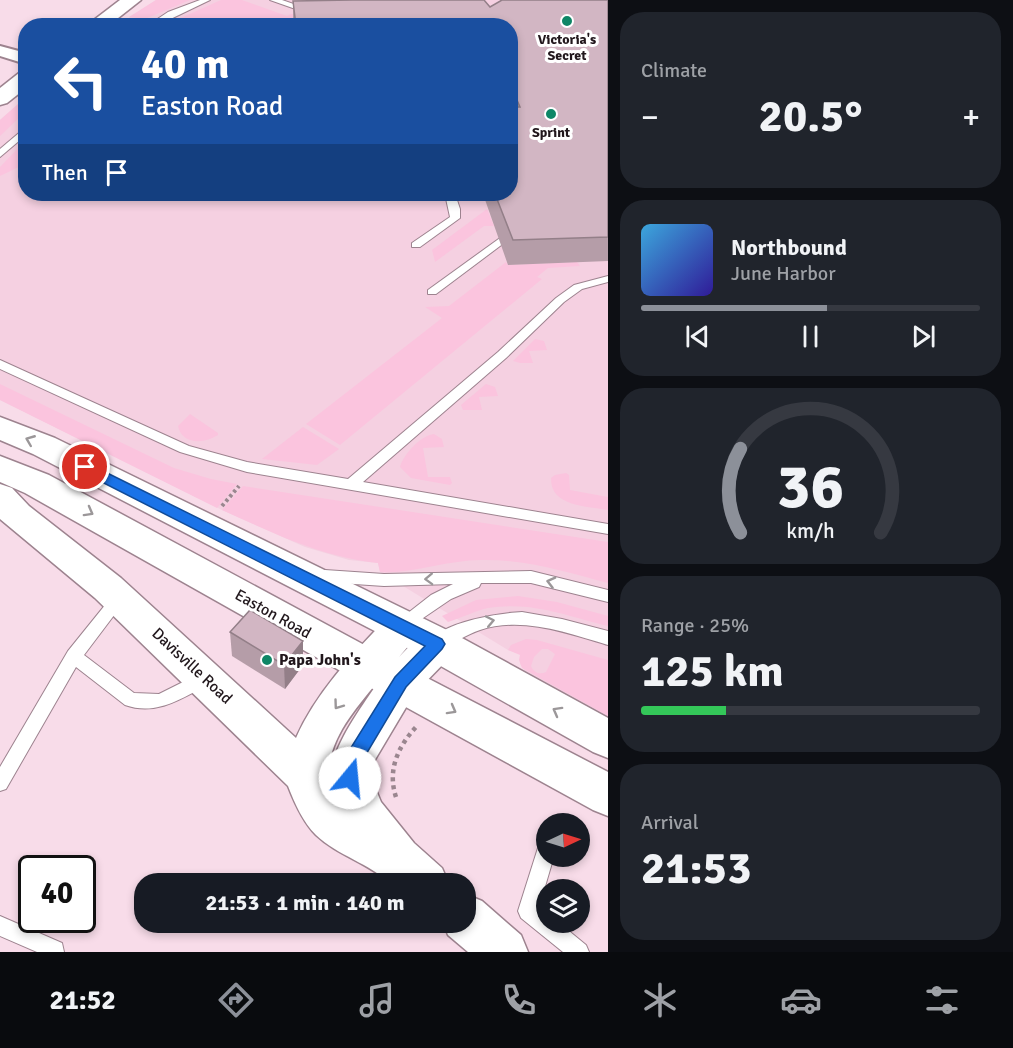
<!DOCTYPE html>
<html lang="en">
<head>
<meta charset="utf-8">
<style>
	body { margin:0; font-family:Signika,sans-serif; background:#20242c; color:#f1f3f6; height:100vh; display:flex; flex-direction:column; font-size:22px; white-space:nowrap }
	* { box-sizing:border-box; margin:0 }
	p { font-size:20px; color:#9ea1a6 }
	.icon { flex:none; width:33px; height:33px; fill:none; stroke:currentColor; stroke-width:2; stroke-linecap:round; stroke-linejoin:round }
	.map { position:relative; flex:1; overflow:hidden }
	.details { display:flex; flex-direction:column; gap:12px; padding:12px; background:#0d0f14; width:405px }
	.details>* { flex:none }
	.hud { position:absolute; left:18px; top:18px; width:500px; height:183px; border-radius:24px; box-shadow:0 3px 9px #0003; background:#1a4fa0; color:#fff; overflow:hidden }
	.needle { width:39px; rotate:86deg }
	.buttons { position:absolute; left:536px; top:813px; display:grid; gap:12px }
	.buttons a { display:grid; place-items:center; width:54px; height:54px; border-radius:50%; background:#171b24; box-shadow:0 3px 9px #0003; font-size:30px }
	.speed { position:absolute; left:18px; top:855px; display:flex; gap:12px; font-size:30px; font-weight:700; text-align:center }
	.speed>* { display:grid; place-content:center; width:78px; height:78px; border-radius:50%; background:#171b24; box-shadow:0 3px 9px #0003; line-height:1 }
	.speed .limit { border:3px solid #111; border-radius:9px; background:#fff; color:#111 }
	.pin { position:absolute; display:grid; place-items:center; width:51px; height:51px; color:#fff; margin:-26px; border:3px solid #fff; border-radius:50%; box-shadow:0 2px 6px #0007 }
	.me { position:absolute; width:66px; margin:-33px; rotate:17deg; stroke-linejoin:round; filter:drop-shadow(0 0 4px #0008) }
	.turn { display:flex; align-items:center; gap:21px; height:126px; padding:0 24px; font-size:27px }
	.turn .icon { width:78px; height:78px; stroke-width:2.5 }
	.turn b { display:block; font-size:42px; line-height:51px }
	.then { display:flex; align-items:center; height:57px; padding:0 24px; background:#0003; gap:12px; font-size:22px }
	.big { font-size:45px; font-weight:700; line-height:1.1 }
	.details .tile { flex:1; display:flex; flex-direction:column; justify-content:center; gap:9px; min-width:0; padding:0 21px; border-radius:24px; background:#20242c }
	.details .dial { align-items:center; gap:0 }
	.dial svg { height:156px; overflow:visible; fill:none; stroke:#363941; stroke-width:7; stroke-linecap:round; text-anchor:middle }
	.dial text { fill:#f1f3f6; stroke:none }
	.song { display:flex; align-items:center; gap:18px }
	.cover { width:72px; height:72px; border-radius:9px; background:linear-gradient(135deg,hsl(200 70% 55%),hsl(250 70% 35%)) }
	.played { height:6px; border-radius:3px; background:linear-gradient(90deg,#8c9099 55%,#363941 55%) }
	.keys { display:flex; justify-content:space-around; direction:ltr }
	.heat { display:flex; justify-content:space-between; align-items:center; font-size:33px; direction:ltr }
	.charge { height:9px; border-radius:4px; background:linear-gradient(90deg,#34c759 25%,#363941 0) }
	.trip { position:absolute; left:134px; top:873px; width:342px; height:60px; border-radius:24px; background:#171b24; box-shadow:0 3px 9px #0003; font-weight:700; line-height:60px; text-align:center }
	.menu { display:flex; height:96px; justify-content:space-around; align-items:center; background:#090b0e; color:#9ea1a6 }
	.menu .icon { width:42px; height:42px }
	.menu .on { color:#8c9099 }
	.menu b { font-size:27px; color:#f1f3f6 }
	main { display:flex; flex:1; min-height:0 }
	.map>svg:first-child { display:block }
	.built { fill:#f5d0e1 }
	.green { fill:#fbc4de; fill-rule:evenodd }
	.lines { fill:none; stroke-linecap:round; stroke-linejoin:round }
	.service-casing { stroke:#9d838f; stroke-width:2 }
	.minor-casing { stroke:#9d838f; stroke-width:4 }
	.tertiary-casing { stroke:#9d838f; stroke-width:3 }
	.secondary-casing { stroke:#9d838f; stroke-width:3 }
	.path-far1 { stroke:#9a868f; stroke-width:4; stroke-dasharray:3 3; stroke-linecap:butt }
	.path { stroke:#9a868f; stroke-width:4.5; stroke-dasharray:4 4; stroke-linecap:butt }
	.service { fill:#fff; fill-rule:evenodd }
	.minor { fill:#fff; fill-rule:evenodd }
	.tertiary { fill:#fff; fill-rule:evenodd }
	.secondary { fill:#fff; fill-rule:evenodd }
	.wall { fill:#b59da8 }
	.shaded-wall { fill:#937f88 }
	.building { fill:#d2b6c3; stroke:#937f88; stroke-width:1.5 }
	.oneway { stroke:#9b9799 }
	.route { fill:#1a73e8; stroke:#114b97; stroke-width:1.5 }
	.poi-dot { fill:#0e8666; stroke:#fff; stroke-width:2 }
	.labels { text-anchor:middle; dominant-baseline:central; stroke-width:6; stroke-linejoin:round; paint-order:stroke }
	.far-poi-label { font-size:14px; font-weight:bold; fill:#21171c; stroke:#fff }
	.street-label { font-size:16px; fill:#21171c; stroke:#fff }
	.poi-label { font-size:16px; font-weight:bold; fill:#21171c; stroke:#fff; text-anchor:start }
</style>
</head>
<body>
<main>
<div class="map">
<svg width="608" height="952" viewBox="0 0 608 952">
	<rect width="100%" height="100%" fill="#f8dce9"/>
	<path class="built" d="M 156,0 L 608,0 L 608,716 L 525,671 L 520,664 L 520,654 L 508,650 L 380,572 L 378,563 L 349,560 L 305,547 L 222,510 L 0,400 L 0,120 L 25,98 L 26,194 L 510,194 L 510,26 L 118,25 Z"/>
	<g class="green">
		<path d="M 156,0 L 190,0 L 145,19 L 129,17 Z"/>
		<path d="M 221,0 L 242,0 L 287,16 L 291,14 L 381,21 L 288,22 L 287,26 L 163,26 Z"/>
		<path d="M 25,98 L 25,112 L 0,136 L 0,120 Z"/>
		<path d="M 25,141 L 25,164 L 0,176 L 0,167 Z"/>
		<path d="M 487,209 L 494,226 L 484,226 L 435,262 L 432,250 Z"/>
		<path d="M 506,262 L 508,265 L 577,262 L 580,266 L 548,268 L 537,277 L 542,279 L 340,445 L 306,424 L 442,318 L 425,307 L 449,306 Z"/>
		<path d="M 535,339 L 544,341 L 547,350 L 529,351 L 533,363 L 520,363 L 513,361 Z"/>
		<path d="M 0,384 L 174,468 L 211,479 L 237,484 L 217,508 L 0,400 Z"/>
		<path d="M 486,384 L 495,387 L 498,396 L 479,397 L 482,410 L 463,410 L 461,405 Z"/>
		<path d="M 190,414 L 218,433 L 218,435 C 204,444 182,445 178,426 Z"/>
		<path d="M 303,427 L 339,449 L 317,465 L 262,459 Z"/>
		<path d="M 434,434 L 442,439 L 444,447 L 423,448 L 428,477 L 450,477 L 452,483 L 450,485 L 411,478 L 400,467 C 403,455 421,435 434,434 Z"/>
		<path d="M 566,473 L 569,475 L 570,490 L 608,497 L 608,510 C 588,506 550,507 551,478 L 555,475 Z"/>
		<path d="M 243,486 L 608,542 L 608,583 C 566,572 525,559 481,560 C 447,560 414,574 380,572 L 378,563 C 322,557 273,533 222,510 Z"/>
		<path d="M 518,596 L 557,602 L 608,616 L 608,626 C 566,616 533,601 488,608 C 474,611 462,618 448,622 L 442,616 L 476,600 Z"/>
		<path d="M 526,639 L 537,640 L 608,660 L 608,716 L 522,668 L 519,660 L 520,655 L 508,650 L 511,645 ZM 542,649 L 548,649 L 555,654 L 546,672 C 540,675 534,673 531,666 L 534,657 Z"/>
	</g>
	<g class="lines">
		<defs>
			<g id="service">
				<path d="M 200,0 L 210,0 L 156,26 L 147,26 L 168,12 Z"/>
				<path d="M 270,0 L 282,0 L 314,11 L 307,13 Z"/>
				<path d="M 26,127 L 26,135 L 0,157 L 0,149 Z"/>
				<path d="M 445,194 L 455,194 L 460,209 L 460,218 L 420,247 L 412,247 L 412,243 L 450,217 Z"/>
				<path d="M 500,238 L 505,241 L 504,243 L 436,294 L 428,294 L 428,290 Z"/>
				<path d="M 608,276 L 608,282 L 582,289 L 564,302 L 506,358 L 363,482 L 608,524 L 608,534 L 247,472 L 180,452 L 0,369 L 0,360 L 189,446 L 247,462 L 348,479 L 498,352 L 556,298 L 574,285 Z"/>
				<path d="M 325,570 L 384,574 L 531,571 L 608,590 L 608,602 L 531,583 L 481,583 L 479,587 L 451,599 L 404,631 L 399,630 L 396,625 L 399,620 L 431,595 L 453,584 L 384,586 L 325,582 L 320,580 L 318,576 L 320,572 Z"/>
				<path d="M 119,592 L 124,594 L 127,598 L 124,602 L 84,655 L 134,693 L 159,694 L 201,673 L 207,675 L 209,680 L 207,685 C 181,699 156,716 125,705 L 76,667 L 6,789 L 0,791 L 0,767 L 68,651 L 114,594 Z"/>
				<path d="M 522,612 L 562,619 L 608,631 L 608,645 C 568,633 522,616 480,630 C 465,635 453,644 438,650 L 432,648 L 430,643 C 440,622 500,613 522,612 Z"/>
				<path d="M 546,842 L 546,856 L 554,856 L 539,907 L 546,913 L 546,922 L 558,922 L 586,945 L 589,952 L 563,952 L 521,918 L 518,911 L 537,851 L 539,845 Z"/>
				<path d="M 0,916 L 62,943 L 64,952 L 37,952 L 0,936 Z"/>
			</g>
			<path id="minor" d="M 0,46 L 26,53 L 26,64 L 0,56 Z"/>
			<g id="tertiary">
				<path d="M 120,0 L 141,0 L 108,26 L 86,26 Z"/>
				<path d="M 26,71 L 26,88 L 7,103 L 0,105 L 0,88 L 19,73 Z"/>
				<path d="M 0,484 L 12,488 L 29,506 L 121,578 L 296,738 C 317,691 354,653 389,616 L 402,611 L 415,616 L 421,627 L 415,638 L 399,657 L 423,632 L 437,628 L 451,632 L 456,644 L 451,656 L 414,694 L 373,763 L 371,778 L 381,802 L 414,843 L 442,868 L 449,884 L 391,884 C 369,863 338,856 316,835 C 303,822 295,804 288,786 L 95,598 L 0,519 ZM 380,679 C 360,710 335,741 329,778 C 326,740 358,706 380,679 Z"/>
				<path d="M 465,894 L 482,901 L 521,935 L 528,952 L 468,952 L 448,935 L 443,922 L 465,922 Z"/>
			</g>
			<g id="secondary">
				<path d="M 0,417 L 55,438 L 451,632 L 608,718 L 608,758 L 593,752 L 423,656 L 33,454 L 0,440 Z"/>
				<path d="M 0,456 L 49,475 L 381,654 L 608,772 L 608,816 L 593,810 L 353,678 L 25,493 L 0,482 Z"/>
			</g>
		</defs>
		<use href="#service" class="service-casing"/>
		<use href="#minor" class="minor-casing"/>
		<use href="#tertiary" class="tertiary-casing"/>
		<use href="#secondary" class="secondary-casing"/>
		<path class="path-far1" d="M 222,506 L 239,486"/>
		<path class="path" d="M 396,797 C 387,770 398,746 417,726"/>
		<use href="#service" class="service"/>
		<use href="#minor" class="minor"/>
		<use href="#tertiary" class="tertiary"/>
		<use href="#secondary" class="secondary"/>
	</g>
	<g class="wall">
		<path d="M 500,0 L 608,0 L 608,261 L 508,265 L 483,194 L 510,194 L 510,26 L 293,26 L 293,1 L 490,7 L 500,1 Z"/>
		<path d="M 230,632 L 303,665 L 285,689 L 232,656 Z"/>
	</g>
	<path class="shaded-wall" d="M 303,641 L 303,665 L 285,689 L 284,665 Z"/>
	<g class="building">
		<path d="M 353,0 L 484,0 L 490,7 L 502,0 L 608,0 L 608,237 L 513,240 L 495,194 L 510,194 L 510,107 L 520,107 L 510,84 L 510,26 L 296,26 L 293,1 Z"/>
		<path d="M 250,610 L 303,641 L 284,665 L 230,632 Z"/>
	</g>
	<defs><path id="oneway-chevron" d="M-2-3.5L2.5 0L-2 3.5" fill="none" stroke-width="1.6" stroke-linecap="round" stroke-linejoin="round" transform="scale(1.5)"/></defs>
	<g class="oneway">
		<use href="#oneway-chevron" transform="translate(30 440) rotate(-158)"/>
		<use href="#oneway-chevron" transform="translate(89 512) rotate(29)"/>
		<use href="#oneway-chevron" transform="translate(429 579) rotate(178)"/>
		<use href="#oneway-chevron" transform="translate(551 582) rotate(-166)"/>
		<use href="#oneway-chevron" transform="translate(490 621) rotate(-12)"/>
		<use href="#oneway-chevron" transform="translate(338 705) rotate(126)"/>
		<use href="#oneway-chevron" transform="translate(452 710) rotate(29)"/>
		<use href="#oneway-chevron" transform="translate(557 711) rotate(-151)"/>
	</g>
	<path class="route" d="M 85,462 L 442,639 L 445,644 L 442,649 L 406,687 L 362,761 L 356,784 L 350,787 L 344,784 L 341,778 L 347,754 L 395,677 L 425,646 L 80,471 L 78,467 Z"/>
	<g class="poi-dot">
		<circle cx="567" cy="21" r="6"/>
		<circle cx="551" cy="114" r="6"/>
		<circle cx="267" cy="660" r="6"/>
	</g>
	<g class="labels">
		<g class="far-poi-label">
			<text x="567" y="39">Victoria's<tspan x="567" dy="16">Secret</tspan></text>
			<text x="551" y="132">Sprint</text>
		</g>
		<g class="street-label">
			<text transform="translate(273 614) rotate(29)">Easton Road</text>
			<text transform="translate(192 666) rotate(43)">Davisville Road</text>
		</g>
		<g class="poi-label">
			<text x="279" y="660">Papa John's</text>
		</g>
	</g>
</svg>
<div class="buttons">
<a><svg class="needle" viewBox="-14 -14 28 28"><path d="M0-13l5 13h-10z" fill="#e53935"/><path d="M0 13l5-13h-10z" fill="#9ea1a6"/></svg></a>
<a><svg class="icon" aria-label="layers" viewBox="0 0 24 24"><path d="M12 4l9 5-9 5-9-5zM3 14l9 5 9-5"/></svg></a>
</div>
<div class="speed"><div class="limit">40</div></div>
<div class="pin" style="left:85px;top:467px;background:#d93025"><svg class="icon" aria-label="arrive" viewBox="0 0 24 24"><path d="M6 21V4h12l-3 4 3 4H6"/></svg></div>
<svg class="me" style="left:350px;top:778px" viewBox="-20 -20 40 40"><circle r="19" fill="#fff"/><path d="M0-13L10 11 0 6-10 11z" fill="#1a73e8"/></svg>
<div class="trip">21:53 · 1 min · 140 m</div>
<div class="hud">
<div class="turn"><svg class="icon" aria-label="left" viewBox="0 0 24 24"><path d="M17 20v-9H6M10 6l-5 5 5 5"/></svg><div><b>40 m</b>Easton Road</div></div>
<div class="then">Then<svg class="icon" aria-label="arrive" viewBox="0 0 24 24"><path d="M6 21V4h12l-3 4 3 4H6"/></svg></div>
</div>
</div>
<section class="details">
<div class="tile"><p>Climate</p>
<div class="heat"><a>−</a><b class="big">20.5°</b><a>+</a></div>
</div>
<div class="tile">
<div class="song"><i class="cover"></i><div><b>Northbound</b><p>June Harbor</p></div></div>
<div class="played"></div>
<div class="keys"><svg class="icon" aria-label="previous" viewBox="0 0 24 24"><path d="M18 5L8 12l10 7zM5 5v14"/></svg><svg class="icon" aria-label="pause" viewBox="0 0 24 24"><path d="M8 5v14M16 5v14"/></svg><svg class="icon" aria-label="next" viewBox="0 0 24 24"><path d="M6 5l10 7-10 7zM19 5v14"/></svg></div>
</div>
<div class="tile dial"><svg viewBox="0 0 100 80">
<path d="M14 69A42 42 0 1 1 86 69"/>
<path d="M14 69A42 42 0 0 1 14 26" stroke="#8c9099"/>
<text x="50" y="56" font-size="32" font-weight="700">36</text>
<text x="50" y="72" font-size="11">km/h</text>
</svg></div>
<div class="tile"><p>Range · 25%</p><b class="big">125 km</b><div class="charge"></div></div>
<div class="tile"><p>Arrival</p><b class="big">21:53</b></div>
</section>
</main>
<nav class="menu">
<b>21:52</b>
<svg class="icon on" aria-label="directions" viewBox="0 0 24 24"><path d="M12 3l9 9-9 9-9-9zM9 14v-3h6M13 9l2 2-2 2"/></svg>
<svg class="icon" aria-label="music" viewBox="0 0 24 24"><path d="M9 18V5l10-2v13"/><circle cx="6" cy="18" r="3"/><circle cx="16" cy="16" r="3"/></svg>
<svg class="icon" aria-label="phone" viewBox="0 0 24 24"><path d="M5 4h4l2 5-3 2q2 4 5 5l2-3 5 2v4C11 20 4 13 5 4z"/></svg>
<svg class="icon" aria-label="climate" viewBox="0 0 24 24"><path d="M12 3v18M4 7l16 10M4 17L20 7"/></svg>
<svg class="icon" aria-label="car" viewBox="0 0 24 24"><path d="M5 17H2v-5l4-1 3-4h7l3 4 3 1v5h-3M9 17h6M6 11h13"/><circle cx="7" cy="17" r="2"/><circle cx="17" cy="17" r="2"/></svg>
<svg class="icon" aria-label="filters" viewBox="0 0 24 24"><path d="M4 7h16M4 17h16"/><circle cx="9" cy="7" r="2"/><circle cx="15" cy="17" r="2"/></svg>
</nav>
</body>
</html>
